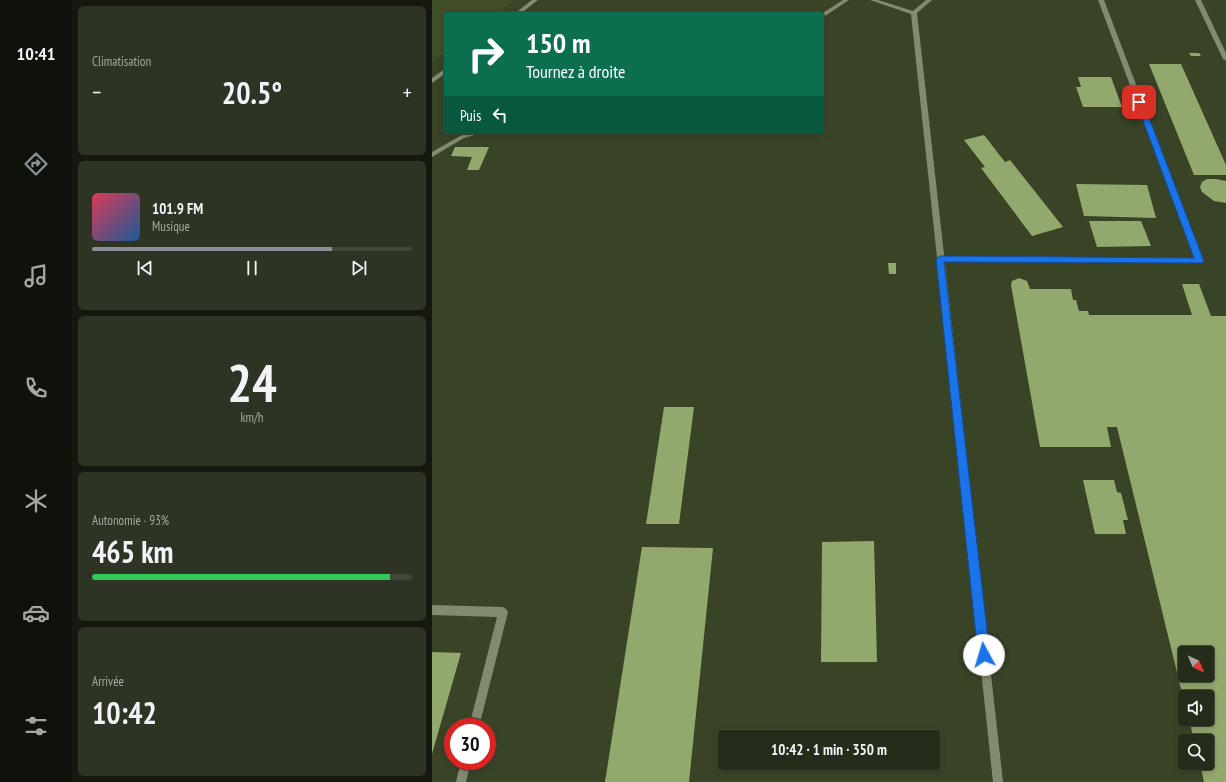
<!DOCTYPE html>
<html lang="fr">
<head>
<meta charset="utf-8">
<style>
	body { margin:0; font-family:"PT Sans Narrow",sans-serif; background:#2d3423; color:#f1f3f6; height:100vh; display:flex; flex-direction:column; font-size:15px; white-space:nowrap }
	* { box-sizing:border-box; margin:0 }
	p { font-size:13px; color:#a3a7a2 }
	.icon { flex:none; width:22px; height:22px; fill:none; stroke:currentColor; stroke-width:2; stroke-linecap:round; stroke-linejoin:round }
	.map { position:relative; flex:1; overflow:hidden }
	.sheet { display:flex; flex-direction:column; gap:6px; padding:6px; background:#14180e; width:360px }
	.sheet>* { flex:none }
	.banner { position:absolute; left:12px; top:12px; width:380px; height:122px; border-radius:4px; box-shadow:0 2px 6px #0003,0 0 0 1px #424839; background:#0b6e4f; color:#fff; overflow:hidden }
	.needle { width:26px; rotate:136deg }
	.buttons { position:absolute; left:746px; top:646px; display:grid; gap:8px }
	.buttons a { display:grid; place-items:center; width:36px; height:36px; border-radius:4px; background:#252c1a; box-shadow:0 2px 6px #0003,0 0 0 1px #424839; font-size:20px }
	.speed { position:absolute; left:12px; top:718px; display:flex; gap:8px; font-size:20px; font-weight:700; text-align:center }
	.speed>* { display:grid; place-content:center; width:52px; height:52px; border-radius:50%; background:#252c1a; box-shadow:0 2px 6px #0003,0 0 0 1px #424839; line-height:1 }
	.speed .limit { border:6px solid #d22; background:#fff; color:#111 }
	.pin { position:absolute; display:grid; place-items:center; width:34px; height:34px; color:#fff; margin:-17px; border-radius:8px; box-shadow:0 2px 6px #0006 }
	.me { position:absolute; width:44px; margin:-22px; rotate:354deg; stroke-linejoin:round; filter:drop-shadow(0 0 3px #0008) }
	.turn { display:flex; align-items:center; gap:14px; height:84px; padding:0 16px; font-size:18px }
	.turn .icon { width:52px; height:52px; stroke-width:2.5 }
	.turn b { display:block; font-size:28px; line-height:34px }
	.then { display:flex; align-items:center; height:38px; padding:0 16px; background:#0003; gap:8px; font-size:15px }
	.big { font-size:30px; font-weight:800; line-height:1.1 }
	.sheet .widget { flex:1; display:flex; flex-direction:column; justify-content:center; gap:6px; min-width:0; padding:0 14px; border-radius:6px; background:#2d3423 }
	.sheet .dial { align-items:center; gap:0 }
	.dial b { font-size:52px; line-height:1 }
	.song { display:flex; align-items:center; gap:12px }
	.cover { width:48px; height:48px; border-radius:6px; background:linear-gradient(135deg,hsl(350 70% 55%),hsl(210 70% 35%)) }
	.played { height:4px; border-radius:2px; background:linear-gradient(90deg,#8c9099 75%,#424839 75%) }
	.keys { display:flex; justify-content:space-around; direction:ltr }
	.heat { display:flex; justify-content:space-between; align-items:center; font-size:22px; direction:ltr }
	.charge { height:6px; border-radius:3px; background:linear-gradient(90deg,#34c759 93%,#424839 0) }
	.trip { position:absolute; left:286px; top:730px; width:222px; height:40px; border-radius:4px; background:#252c1a; box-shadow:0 2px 6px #0003,0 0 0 1px #424839; font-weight:800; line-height:40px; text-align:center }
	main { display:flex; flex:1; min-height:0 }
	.dock { display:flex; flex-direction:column; width:72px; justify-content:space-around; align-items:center; background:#0f120a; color:#a3a7a2 }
	.dock .icon { width:28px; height:28px }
	.dock .current { color:#8c9099 }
	.dock b { font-size:18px; color:#f1f3f6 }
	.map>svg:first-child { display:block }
	.built { fill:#394427; fill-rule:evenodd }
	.green { fill:#404e28 }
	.building { fill:#92a86d; fill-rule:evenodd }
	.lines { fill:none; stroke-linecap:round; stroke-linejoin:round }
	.lane { fill:#818b72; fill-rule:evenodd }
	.street { fill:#818b72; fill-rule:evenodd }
	.route { fill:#1a73e8; stroke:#114b97 }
</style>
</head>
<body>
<main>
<nav class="dock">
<b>10:41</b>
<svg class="icon current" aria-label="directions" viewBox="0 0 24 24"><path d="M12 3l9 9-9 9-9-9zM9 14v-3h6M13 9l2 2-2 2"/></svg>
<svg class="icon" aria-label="music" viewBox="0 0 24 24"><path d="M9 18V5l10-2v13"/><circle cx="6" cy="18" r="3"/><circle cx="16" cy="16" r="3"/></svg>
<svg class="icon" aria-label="phone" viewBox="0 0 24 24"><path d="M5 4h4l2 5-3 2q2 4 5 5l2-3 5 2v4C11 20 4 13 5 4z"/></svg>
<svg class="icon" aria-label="climate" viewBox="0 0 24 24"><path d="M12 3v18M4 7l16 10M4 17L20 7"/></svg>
<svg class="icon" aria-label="car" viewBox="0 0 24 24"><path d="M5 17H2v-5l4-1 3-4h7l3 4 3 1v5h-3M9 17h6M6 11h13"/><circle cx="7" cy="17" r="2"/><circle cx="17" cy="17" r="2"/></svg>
<svg class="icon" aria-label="filters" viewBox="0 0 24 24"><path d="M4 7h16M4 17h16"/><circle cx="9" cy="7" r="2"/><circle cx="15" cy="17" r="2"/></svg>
</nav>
<section class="sheet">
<div class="widget"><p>Climatisation</p>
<div class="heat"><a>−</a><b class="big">20.5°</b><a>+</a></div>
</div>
<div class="widget">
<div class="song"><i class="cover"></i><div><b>101.9 FM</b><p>Musique</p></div></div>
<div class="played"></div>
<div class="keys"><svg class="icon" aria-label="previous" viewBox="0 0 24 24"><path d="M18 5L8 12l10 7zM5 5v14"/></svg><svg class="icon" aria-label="pause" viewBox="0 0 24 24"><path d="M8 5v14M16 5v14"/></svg><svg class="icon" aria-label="next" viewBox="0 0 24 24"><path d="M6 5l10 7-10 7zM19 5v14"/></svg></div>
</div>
<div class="widget dial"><b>24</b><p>km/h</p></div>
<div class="widget"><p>Autonomie · 93%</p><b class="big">465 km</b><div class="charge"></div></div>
<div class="widget"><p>Arrivée</p><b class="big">10:42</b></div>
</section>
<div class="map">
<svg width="794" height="782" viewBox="0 0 794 782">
	<rect width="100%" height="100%" fill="#313a22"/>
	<path class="built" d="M 84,0 L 794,0 L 794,782 L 0,782 L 0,62 L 14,52 L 14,132 L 390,132 L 390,14 L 65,14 ZM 753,653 L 775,653 L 775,675 L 753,675 ZM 753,697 L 775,697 L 775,719 L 753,719 ZM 21,727 L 55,727 L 55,761 L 21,761 ZM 293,737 L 501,737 L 501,763 L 293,763 ZM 753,741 L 775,741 L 775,763 L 753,763 Z"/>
	<path class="green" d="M 0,0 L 84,0 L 65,14 L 14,14 L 14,52 L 0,62 Z"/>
	<g class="building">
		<path d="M 757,53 L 767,53 L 769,56 L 759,56 Z"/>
		<path d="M 717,64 L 749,64 L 794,165 L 794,175 L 762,175 Z"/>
		<path d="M 646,77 L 679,77 L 690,107 L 651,107 L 644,87 L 649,87 Z"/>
		<path d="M 552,135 L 573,162 L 578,160 L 631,227 L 600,236 L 549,168 L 553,167 L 532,140 Z"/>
		<path d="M 23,147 L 57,147 L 47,170 L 35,170 L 40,157 L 19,156 Z"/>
		<path d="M 775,179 L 784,179 L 794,181 L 794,203 L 782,201 L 770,192 L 768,187 L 770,182 Z"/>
		<path d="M 644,184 L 715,185 L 724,218 L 652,216 Z"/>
		<path d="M 657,221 L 709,221 L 719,246 L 665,247 Z"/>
		<path d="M 456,263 L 464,263 L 464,274 L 457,274 Z"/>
		<path d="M 587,278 L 595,281 L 598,289 L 639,289 L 641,300 L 644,300 L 647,311 L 656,311 L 657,315 L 760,315 L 750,284 L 767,284 L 779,316 L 794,316 L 794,782 L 772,782 L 768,763 L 775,763 L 775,741 L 762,741 L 757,719 L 775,719 L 775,697 L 753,697 L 752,701 L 685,427 L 675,427 L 679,447 L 608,447 L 579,285 L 580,281 ZM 753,653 L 775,653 L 775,675 L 753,675 Z"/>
		<path d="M 232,407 L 262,407 L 247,524 L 214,524 Z"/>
		<path d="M 651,480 L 682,480 L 685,492 L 689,493 L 696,520 L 691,520 L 694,534 L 663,534 Z"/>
		<path d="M 442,541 L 445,662 L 389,662 L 390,542 Z"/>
		<path d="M 210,547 L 281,548 L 257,782 L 173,782 Z"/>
		<path d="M 0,652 L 29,653 L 0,754 Z"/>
	</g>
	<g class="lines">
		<g class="lane">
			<path d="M 411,0 L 417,0 L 390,18 L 389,14 Z"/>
			<path d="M 666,0 L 672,0 L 771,261 L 769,263 L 506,261 L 504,259 L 508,256 L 763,258 Z"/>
			<path d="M 763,0 L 769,0 L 794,53 L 794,61 L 791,59 Z"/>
			<path d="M 41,132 L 51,132 L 50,133 L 32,138 L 0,157 L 0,152 L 28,136 Z"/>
		</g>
		<g class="street">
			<path d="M 100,0 L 106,0 L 88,14 L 82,14 Z"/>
			<path d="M 438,0 L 446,0 L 481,11 L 494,0 L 500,0 L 485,13 L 571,782 L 561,782 L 479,14 Z"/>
			<path d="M 14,68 L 14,73 L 0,83 L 0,78 Z"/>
			<path d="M 0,605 L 71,607 L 74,609 L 76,612 L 47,727 L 37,727 L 65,617 L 0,615 Z"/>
			<path d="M 29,761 L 39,761 L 34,782 L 24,782 Z"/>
		</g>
	</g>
	<path class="route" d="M 707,99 L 711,102 L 772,261 L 770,263 L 512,262 L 558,655 L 556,659 L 552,661 L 548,659 L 546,655 L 504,259 L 508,256 L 762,258 L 704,102 Z"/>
</svg>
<div class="buttons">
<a><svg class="needle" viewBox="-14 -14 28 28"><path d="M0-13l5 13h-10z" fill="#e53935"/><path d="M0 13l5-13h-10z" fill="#a3a7a2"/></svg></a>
<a><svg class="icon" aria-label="sound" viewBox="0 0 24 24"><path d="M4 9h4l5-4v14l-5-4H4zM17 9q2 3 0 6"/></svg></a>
<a><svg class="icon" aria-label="search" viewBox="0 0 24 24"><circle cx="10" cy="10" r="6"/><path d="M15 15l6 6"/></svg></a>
</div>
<div class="speed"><div class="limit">30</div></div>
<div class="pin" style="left:707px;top:102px;background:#d93025"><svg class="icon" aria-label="arrive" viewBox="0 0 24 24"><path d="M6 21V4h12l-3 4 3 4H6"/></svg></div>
<svg class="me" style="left:552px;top:655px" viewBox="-20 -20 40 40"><circle r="19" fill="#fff"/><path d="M0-13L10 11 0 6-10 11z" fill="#1a73e8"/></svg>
<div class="trip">10:42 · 1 min · 350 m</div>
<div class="banner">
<div class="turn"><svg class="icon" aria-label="right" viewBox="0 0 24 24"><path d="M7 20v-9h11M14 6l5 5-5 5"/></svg><div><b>150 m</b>Tournez à droite</div></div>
<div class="then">Puis<svg class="icon" aria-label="left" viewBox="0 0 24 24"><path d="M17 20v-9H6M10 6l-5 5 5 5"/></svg></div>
</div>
</div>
</main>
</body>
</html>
